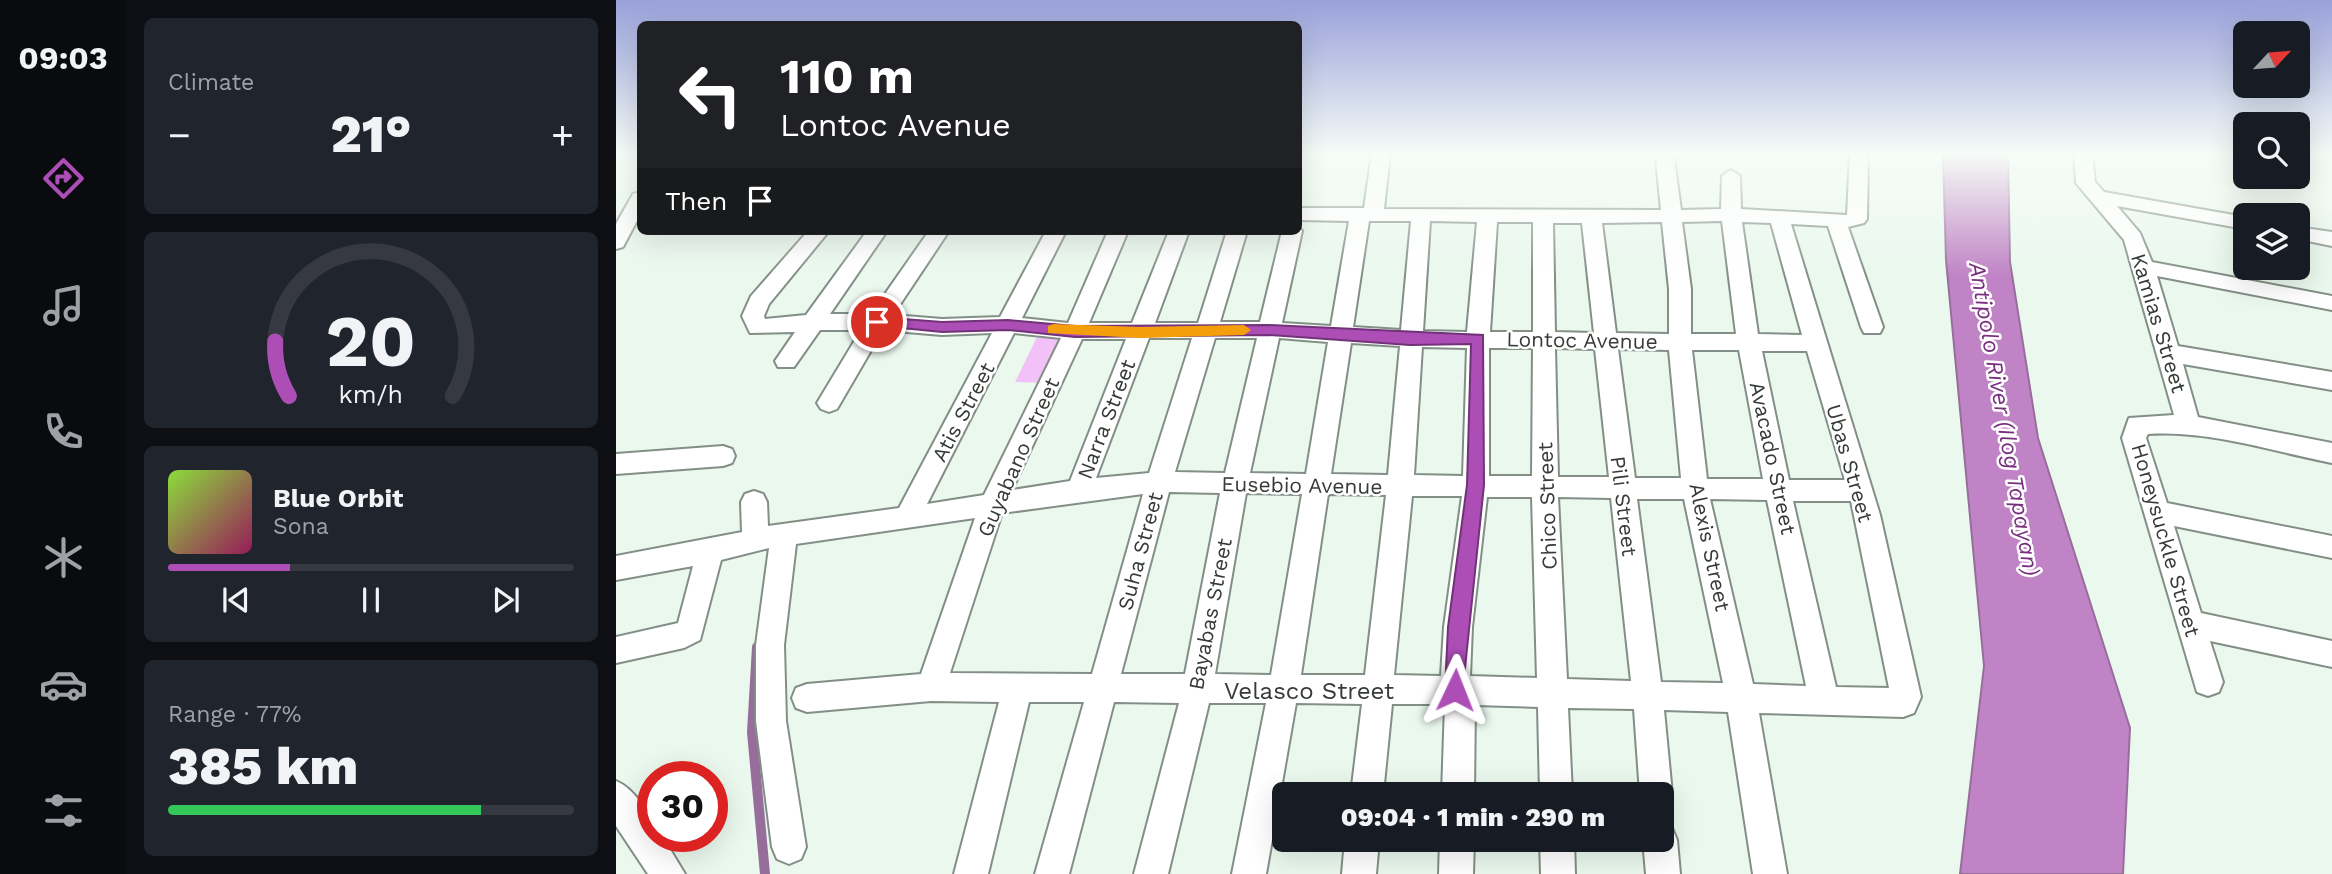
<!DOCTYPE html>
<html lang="en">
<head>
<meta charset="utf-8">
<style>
	body { margin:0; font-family:"Work Sans",sans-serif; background:#20242c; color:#f1f3f6; height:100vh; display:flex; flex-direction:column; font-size:26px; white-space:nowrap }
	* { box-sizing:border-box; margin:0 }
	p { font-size:23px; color:#9ea1a6 }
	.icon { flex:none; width:38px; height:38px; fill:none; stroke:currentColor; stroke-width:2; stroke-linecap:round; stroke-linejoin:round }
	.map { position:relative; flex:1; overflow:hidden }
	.panel { display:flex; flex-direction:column; gap:18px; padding:18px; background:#0d0f14; width:490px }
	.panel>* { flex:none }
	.guide { position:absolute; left:21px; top:21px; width:665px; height:214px; border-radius:10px; box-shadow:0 7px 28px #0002; background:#202124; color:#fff; overflow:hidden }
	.needle { width:46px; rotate:64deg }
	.controls { position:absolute; left:1617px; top:21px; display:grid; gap:14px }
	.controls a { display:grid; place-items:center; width:77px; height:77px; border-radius:10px; background:#171b24; box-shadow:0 7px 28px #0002; font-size:35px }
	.speed { position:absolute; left:21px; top:761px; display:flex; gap:14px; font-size:35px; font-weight:700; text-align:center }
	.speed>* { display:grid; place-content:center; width:91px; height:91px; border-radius:50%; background:#171b24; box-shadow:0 7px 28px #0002; line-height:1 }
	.speed .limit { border:10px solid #d22; background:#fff; color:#111 }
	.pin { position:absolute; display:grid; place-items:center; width:60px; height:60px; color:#fff; margin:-30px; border:4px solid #fff; border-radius:50%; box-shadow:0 2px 7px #0007 }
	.me { position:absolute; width:77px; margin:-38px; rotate:2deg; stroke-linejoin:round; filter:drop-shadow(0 0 5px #0008) }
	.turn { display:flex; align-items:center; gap:24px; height:147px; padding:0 28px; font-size:32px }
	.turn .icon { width:91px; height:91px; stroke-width:2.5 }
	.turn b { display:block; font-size:49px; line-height:60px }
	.then { display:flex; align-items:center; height:66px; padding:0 28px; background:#0003; gap:14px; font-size:26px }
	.big { font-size:52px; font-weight:800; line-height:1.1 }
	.panel .widget { flex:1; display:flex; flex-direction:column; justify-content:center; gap:10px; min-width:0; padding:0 24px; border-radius:10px; background:#20242c }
	.panel .dial { align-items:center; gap:0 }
	.dial svg { height:182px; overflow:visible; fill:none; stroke:#363941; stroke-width:7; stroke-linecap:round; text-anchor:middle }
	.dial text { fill:#f1f3f6; stroke:none }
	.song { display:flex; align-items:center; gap:21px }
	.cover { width:84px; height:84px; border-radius:10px; background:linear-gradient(135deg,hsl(90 70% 55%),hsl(330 70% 35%)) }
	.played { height:7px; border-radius:4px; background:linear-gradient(90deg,#ad4eb7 30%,#363941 30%) }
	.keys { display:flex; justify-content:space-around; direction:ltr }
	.heat { display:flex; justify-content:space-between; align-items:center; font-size:38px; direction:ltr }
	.charge { height:10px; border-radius:5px; background:linear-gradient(90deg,#34c759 77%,#363941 0) }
	.trip { position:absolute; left:656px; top:782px; width:402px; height:70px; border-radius:10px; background:#171b24; box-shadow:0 7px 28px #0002; font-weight:800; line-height:70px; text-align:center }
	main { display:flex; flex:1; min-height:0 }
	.tab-bar { display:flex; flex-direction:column; width:126px; justify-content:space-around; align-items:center; background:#090b0e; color:#9ea1a6 }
	.tab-bar .icon { width:49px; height:49px }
	.tab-bar .active { color:#ad4eb7 }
	.tab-bar b { font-size:32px; color:#f1f3f6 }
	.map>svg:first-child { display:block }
	.green { fill:#f2c1f7 }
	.water { fill:#c084c6; stroke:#976e9b; stroke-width:2 }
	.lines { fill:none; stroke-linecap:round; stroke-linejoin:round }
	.stream { stroke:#976e9b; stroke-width:10 }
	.minor-casing { stroke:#838f86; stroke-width:4 }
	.minor { fill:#fff; fill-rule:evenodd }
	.route { fill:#ad4eb7; stroke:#703377; stroke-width:2 }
	.slow { fill:#f59e0b }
	.labels { text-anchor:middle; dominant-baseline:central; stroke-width:5; stroke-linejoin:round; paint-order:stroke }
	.street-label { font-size:21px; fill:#363b37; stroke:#fff }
	.water-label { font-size:23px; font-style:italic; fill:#782f7f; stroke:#fff }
	.near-street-label { font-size:24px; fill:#363b37; stroke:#fff }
</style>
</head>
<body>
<main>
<nav class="tab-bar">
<b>09:03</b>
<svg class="icon active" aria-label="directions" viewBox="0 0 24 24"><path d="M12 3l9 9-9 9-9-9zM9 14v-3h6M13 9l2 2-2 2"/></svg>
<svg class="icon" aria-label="music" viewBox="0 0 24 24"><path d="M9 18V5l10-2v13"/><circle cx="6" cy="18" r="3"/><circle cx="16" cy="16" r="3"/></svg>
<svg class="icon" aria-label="phone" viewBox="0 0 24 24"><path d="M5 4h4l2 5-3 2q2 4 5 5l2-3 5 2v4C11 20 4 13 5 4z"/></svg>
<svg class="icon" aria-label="climate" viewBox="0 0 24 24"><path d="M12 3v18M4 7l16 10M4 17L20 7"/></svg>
<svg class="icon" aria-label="car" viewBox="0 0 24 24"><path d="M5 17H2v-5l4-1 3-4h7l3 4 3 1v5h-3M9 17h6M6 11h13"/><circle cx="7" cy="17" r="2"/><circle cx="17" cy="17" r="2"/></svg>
<svg class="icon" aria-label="filters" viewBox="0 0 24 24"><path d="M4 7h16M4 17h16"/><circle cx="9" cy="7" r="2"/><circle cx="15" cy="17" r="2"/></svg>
</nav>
<section class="panel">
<div class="widget"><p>Climate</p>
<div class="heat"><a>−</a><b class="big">21°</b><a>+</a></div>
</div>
<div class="widget dial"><svg viewBox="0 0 100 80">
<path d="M14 69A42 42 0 1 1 86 69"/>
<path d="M14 69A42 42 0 0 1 8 45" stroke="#ad4eb7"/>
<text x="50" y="56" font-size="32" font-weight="700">20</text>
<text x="50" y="72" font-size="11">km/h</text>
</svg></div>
<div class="widget">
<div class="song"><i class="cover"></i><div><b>Blue Orbit</b><p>Sona</p></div></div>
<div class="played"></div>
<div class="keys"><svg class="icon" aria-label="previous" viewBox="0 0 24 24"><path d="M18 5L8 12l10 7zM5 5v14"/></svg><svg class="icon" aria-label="pause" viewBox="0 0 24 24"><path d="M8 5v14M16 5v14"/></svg><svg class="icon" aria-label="next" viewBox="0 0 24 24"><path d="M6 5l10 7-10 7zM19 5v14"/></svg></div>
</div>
<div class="widget"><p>Range · 77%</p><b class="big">385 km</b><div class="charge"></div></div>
</section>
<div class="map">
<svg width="1716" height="874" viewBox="0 0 1716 874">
	<rect width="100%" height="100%" fill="#eaf8ee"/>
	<path class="green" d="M 423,333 L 454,334 L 432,383 L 399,382 Z"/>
	<path class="water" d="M 1327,153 L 1392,153 L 1394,262 L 1422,438 L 1514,728 L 1507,874 L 1344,874 L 1368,666 L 1330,260 Z"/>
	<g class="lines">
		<path class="stream" d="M 141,647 L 136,732 L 149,874"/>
		<defs>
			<g id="minor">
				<path d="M 756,153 L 774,153 L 768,209 L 1045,210 L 1040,159 L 1049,153 L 1058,159 L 1065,210 L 1105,209 L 1106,176 L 1115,170 L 1124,176 L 1125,209 L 1231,215 L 1234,153 L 1252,153 L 1251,219 L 1248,223 L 1232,227 L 1267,327 L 1264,333 L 1248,333 L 1245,327 L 1212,226 L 1175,224 L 1264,515 L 1305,697 L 1298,713 L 1287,717 L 1143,713 L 1171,874 L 1137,874 L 1112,712 L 1048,710 L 1056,794 L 1051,805 L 1046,807 L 1046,794 L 1024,794 L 1018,709 L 952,708 L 956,794 L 924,794 L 922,707 L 859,705 L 858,794 L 826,794 L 829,704 L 776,704 L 767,794 L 735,794 L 746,704 L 680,703 L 650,874 L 616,874 L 650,703 L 593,703 L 552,874 L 518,874 L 563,703 L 498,702 L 453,874 L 419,874 L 468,702 L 413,702 L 372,874 L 338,874 L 383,702 L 315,701 L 191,712 L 180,708 L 176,698 L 180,688 L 191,684 L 305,674 L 359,518 L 180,544 L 168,645 L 170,721 L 190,847 L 185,859 L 173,864 L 161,859 L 156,847 L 140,721 L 140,645 L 153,548 L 105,560 L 84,640 L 68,648 L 0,663 L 0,637 L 62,623 L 77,566 L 0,580 L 0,556 L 126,532 L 125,502 L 129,494 L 138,491 L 147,494 L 151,502 L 152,526 L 283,508 L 376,333 L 326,335 L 267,330 L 221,409 L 213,412 L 205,409 L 201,403 L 245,330 L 204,330 L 178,367 L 162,367 L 159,361 L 179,332 L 134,333 L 126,316 L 135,296 L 192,231 L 213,231 L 153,304 L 148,316 L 149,319 L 190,315 L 251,231 L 271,231 L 214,314 L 255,314 L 313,231 L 333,231 L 277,315 L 326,319 L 384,317 L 430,231 L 450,231 L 406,318 L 452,323 L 492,231 L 512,231 L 473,323 L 516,323 L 553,231 L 573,231 L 539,323 L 582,323 L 611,231 L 631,231 L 604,322 L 644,322 L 666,231 L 682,231 L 682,226 L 686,231 L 666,323 L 715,326 L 733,221 L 682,220 L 682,208 L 748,208 ZM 753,221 L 795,221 L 785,330 L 737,327 ZM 814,221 L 861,222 L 851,332 L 807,331 ZM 1106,221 L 1120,334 L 1075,334 L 1075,289 L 1066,222 ZM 881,222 L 917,222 L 917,332 L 874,332 ZM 1046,222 L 1053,289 L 1053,334 L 1000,333 L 986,223 ZM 1126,222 L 1155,223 L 1186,335 L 1142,334 ZM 937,223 L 966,223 L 978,333 L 939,332 ZM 398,333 L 445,338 L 368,495 L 311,504 ZM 533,338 L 576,338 L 533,473 L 480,478 ZM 599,338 L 641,338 L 609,473 L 559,472 ZM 663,338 L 712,342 L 690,474 L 634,473 ZM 466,339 L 510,339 L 454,481 L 396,490 ZM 735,343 L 784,346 L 772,475 L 715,474 ZM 806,347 L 851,348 L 847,476 L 798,475 ZM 873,348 L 917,348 L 916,476 L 873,476 ZM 939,348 L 979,349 L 993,477 L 942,477 ZM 1002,349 L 1053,350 L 1065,478 L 1019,478 ZM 1076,350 L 1123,350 L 1147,479 L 1091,479 ZM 1146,351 L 1191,351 L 1229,480 L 1173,480 ZM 553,492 L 604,493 L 569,674 L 505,674 ZM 630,493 L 686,494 L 655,675 L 599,674 ZM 527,494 L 476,674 L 334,673 L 386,513 ZM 712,494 L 770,495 L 749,675 L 685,675 ZM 796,496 L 846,496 L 828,627 L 825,676 L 778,675 ZM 871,497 L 916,497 L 921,678 L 854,676 L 856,627 ZM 942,497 L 995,498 L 1015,681 L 951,679 ZM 1021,499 L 1068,499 L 1107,683 L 1045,682 ZM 1094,499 L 1151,500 L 1190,686 L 1137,684 ZM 1177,501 L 1235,501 L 1273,688 L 1220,687 Z"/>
				<path d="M 1458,153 L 1476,153 L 1479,182 L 1488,192 L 1629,217 L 1629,229 L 1501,206 L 1524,233 L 1536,262 L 1716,296 L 1716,310 L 1541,276 L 1562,346 L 1716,372 L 1716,390 L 1567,364 L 1582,417 L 1716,443 L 1716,463 C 1655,451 1593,430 1532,434 L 1530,438 L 1551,503 L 1716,536 L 1716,558 L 1558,526 L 1585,613 L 1716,641 L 1716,667 L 1594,641 L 1607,682 L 1603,692 L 1592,696 L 1581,692 L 1506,438 L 1513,418 L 1558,415 L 1508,240 L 1460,183 Z"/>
				<path d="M 24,192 L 24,215 L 7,247 L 0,249 L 0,224 L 17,194 Z"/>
				<path d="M 1682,227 L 1716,232 L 1716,246 L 1682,239 Z"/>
				<path d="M 107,446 L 116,449 L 119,456 L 116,463 L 107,466 L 0,474 L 0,454 Z"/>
				<path d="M 0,781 C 19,789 37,816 37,836 L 46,836 L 69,874 L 32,874 L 0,826 Z"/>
				<path d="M 1046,824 L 1056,828 L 1061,840 L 1064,874 L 1030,874 L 1027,840 L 1046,840 Z"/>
				<path d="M 729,840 L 763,840 L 760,874 L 726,874 Z"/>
				<path d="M 824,840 L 858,840 L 857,874 L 823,874 Z"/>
				<path d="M 924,840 L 958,840 L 959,874 L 925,874 Z"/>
			</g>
		</defs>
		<use href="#minor" class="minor-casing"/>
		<use href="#minor" class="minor"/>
	</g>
	<linearGradient id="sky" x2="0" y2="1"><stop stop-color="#98a1da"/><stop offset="0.56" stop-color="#f6fcf7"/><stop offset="1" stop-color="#f6fcf7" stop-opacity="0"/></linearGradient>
	<rect width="1716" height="275" fill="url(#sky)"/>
	<path class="route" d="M 261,317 L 326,322 L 392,320 L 459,326 L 653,325 L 867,335 L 868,485 L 846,697 L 839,700 L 832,697 L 829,690 L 832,627 L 851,485 L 855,344 L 794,345 L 653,335 L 459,337 L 392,330 L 326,332 L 256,325 L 254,322 Z"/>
	<path class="slow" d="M 437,324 L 524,327 L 628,325 L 635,330 L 628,335 L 524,338 L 432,333 L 432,326 Z"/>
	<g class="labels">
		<g class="street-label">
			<text transform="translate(1543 323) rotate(73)">Kamias Street</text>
			<text transform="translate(966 340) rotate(1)">Lontoc Avenue</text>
			<text transform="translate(347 412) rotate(-62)">Atis Street</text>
			<text transform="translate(490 419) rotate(-69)">Narra Street</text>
			<text transform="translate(402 457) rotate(-66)">Guyabano Street</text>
			<text transform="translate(1157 458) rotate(78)">Avacado Street</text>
			<text transform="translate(1234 463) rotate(74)">Ubas Street</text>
			<text transform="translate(686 485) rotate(1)">Eusebio Avenue</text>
			<text transform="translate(931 506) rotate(-92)">Chico Street</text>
			<text transform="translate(1008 506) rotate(83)">Pili Street</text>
			<text transform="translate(1550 540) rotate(74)">Honeysuckle Street</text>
			<text transform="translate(1094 547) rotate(78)">Alexis Street</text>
			<text transform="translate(524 551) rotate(-75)">Suha Street</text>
			<text transform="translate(594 614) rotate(-79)">Bayabas Street</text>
		</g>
		<g class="water-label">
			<text transform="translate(1388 419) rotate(80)">Antipolo River (Ilog Tapayan)</text>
		</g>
		<g class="near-street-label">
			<text x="693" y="691">Velasco Street</text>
		</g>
	</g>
</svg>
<div class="controls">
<a><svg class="needle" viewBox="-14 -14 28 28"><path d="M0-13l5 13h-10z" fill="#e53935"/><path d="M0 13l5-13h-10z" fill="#9ea1a6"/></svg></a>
<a><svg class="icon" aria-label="search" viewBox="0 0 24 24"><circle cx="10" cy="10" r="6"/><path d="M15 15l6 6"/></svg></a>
<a><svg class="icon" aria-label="layers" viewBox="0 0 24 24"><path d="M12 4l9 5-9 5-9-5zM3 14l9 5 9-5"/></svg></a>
</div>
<div class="speed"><div class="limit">30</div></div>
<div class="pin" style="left:261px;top:322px;background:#d93025"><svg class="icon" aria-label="arrive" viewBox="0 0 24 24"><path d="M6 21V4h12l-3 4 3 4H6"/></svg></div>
<svg class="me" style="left:839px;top:690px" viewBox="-20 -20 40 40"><path d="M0-17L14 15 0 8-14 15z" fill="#ad4eb7" stroke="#fff" stroke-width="4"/></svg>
<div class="trip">09:04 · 1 min · 290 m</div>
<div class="guide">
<div class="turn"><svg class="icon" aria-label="left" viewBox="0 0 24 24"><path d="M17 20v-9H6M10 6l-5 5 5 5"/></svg><div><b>110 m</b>Lontoc Avenue</div></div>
<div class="then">Then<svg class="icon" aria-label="arrive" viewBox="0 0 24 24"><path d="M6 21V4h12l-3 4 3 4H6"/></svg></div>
</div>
</div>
</main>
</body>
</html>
